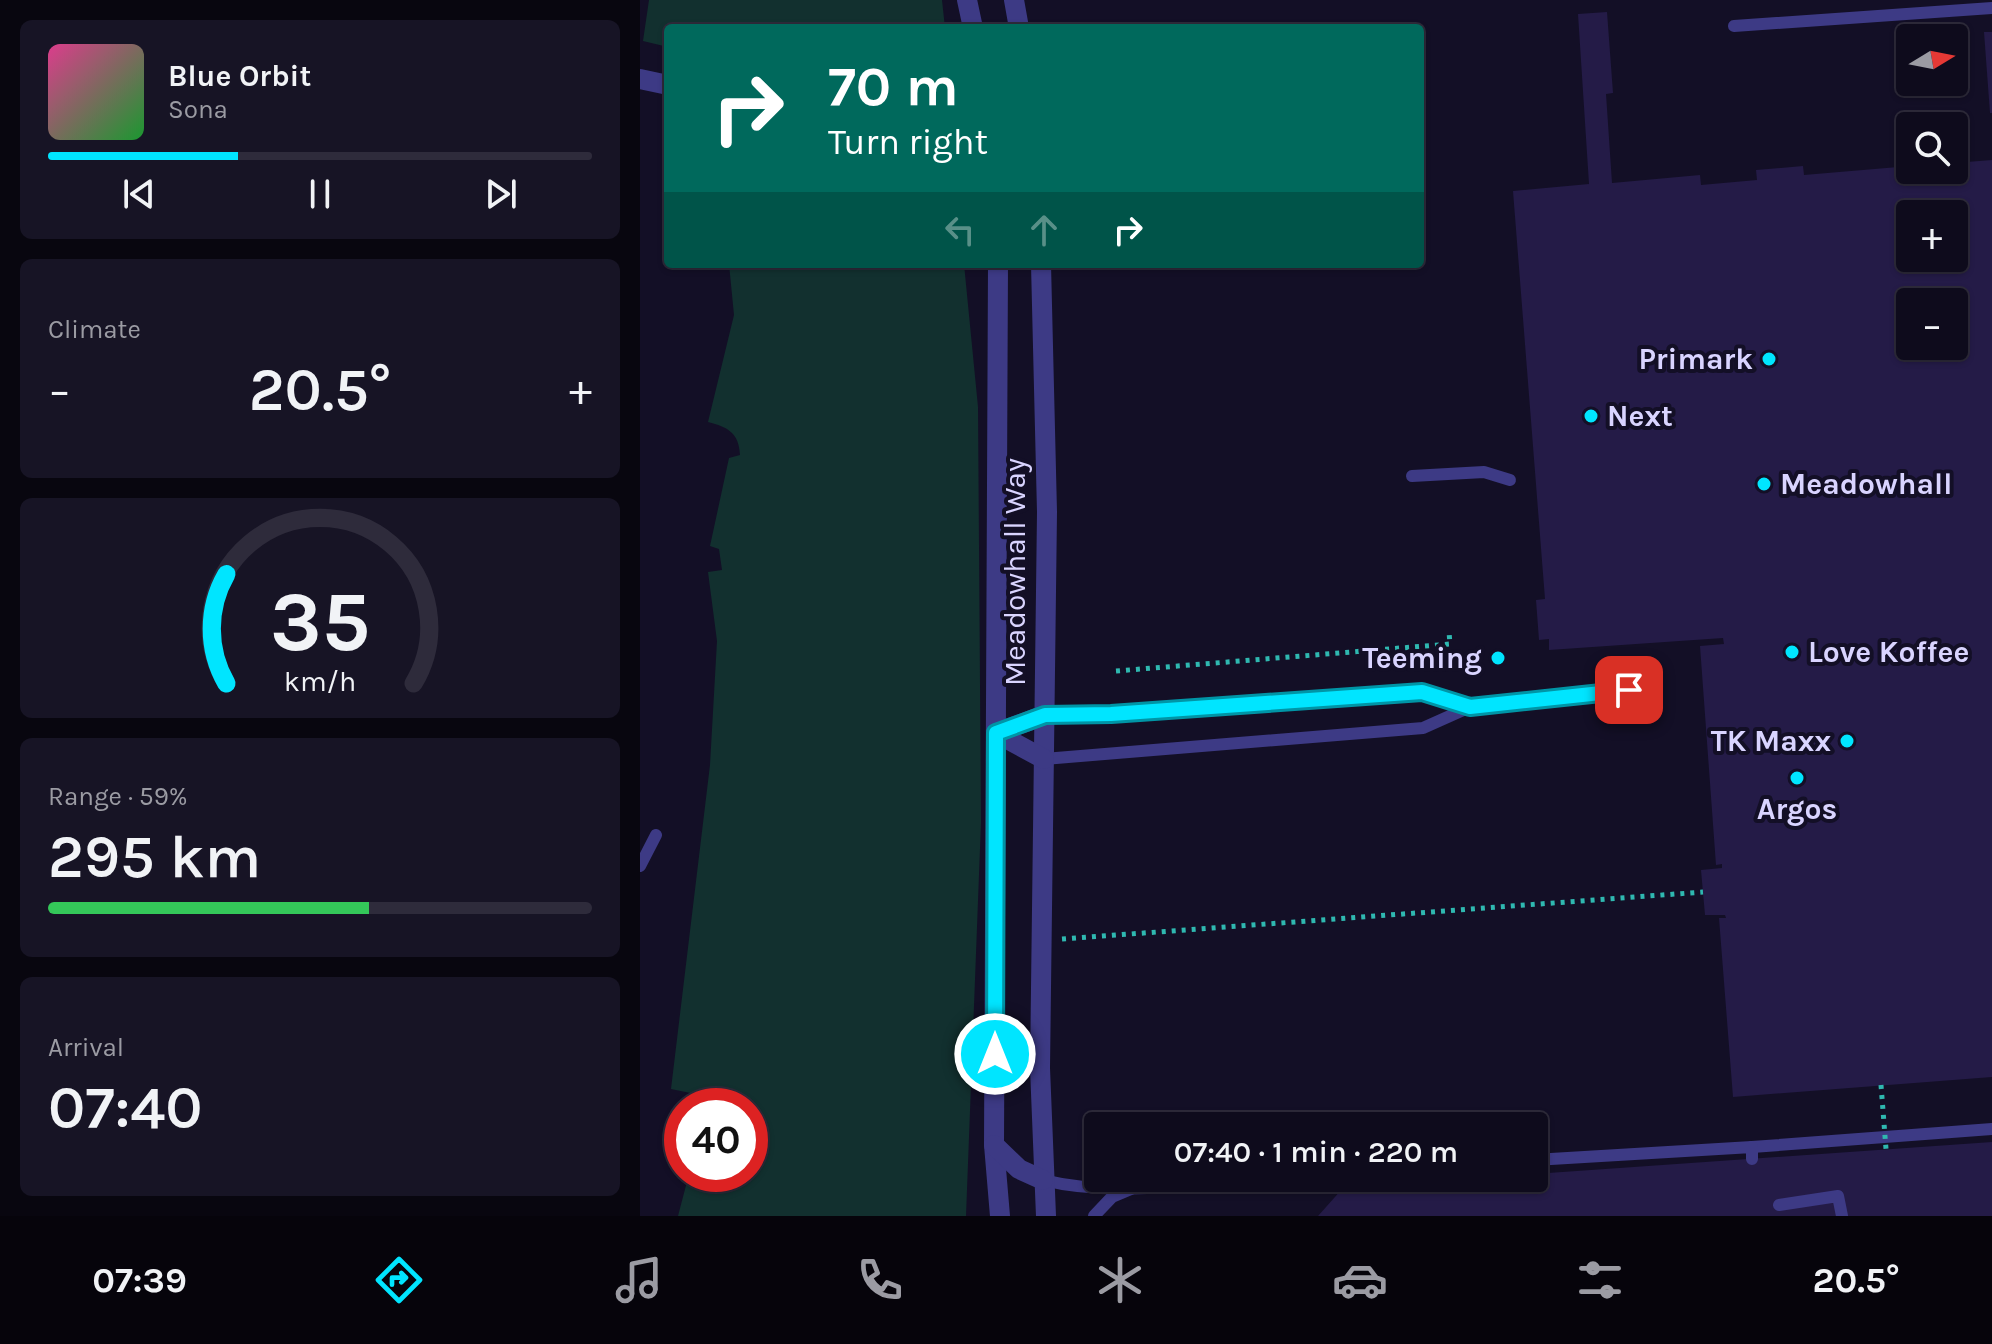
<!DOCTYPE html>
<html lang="en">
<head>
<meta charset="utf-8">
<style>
	body { margin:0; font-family:Karla,sans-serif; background:#171425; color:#f1f3f6; height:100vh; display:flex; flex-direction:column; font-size:30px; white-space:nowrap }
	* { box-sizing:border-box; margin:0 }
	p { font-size:26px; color:#9b9ba3 }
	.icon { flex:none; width:44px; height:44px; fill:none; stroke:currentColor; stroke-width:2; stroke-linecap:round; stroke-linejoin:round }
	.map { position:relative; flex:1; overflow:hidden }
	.details { display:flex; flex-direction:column; gap:20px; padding:20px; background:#08060f; width:640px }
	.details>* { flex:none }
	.top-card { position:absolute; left:24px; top:24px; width:760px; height:244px; border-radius:8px; box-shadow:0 2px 6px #0004,0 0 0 2px #2e2b3b; background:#00695c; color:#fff; overflow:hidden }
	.needle { width:52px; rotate:80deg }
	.controls { position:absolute; left:1256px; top:24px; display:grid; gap:16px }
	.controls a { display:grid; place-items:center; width:72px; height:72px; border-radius:8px; background:#0e0b1c; box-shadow:0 2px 6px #0004,0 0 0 2px #2e2b3b; font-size:40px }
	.speed { position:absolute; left:24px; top:1088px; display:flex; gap:16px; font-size:40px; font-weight:700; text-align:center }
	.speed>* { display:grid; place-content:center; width:104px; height:104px; border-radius:50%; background:#0e0b1c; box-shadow:0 2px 6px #0004,0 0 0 2px #2e2b3b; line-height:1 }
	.speed .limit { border:12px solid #d22; background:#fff; color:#111 }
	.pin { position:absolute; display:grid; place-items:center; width:68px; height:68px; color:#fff; margin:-34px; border-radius:16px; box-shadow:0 4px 12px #0006 }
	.me { position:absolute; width:88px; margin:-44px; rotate:0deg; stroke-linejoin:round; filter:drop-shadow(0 0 6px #0008) }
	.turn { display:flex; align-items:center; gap:28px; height:168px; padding:0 32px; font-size:36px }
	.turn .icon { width:104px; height:104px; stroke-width:2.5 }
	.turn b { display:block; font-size:56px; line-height:68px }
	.lanes { display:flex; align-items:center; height:76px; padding:0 32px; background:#0003; justify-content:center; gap:40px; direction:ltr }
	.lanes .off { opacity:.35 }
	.big { font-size:60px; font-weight:600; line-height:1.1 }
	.details .tile { flex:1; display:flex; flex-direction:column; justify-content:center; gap:12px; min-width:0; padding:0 28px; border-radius:12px; background:#171425 }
	.details .dial { align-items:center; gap:0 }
	.dial svg { height:208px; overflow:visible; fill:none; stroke:#2e2b3b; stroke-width:7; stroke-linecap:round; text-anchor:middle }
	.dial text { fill:#f1f3f6; stroke:none }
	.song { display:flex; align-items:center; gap:24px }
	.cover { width:96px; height:96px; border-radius:12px; background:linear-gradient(135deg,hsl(330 70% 55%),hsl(130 70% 35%)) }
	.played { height:8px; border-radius:4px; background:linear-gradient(90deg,#00e5ff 35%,#2e2b3b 35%) }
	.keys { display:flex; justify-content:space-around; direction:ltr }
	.heat { display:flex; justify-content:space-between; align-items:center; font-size:44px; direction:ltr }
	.charge { height:12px; border-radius:6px; background:linear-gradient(90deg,#34c759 59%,#2e2b3b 0) }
	.trip { position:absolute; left:444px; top:1112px; width:464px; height:80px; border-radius:8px; background:#0e0b1c; box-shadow:0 2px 6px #0004,0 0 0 2px #2e2b3b; font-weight:600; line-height:80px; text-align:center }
	.dock { display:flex; height:128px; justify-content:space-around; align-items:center; background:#06040b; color:#9b9ba3 }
	.dock .icon { width:56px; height:56px }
	.dock .selected { color:#00e5ff }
	.dock b { font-size:36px; color:#f1f3f6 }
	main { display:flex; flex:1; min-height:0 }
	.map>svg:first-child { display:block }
	.green { fill:#12302f }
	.building { fill:#241b47; fill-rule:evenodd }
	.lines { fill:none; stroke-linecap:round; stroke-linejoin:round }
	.path { stroke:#2fb8b0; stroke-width:5; stroke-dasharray:4 6; stroke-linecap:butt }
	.service { stroke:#3d3a85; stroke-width:12 }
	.minor { stroke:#3d3a85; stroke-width:20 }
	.tertiary { stroke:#3d3a85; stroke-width:20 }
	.path-bridge { stroke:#2fb8b0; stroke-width:5; stroke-dasharray:4 6; stroke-linecap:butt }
	.route-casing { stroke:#0095a6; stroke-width:20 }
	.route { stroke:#00e5ff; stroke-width:14 }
	.poi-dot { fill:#00e5ff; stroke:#130f26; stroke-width:3 }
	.labels { text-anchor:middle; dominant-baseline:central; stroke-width:8; stroke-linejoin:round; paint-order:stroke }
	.poi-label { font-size:30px; font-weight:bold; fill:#d9d4ff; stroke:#130f26; text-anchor:end }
	.street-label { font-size:30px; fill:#d9d4ff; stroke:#130f26 }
</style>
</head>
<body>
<main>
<section class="details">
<div class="tile">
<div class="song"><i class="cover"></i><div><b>Blue Orbit</b><p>Sona</p></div></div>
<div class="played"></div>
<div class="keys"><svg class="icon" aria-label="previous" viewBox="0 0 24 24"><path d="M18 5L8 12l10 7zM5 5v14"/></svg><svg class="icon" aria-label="pause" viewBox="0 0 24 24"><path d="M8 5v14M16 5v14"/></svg><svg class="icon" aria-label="next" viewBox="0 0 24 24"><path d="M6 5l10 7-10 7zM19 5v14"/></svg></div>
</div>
<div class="tile"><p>Climate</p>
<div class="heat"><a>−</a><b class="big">20.5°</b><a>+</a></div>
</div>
<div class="tile dial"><svg viewBox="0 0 100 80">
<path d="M14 69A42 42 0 1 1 86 69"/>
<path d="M14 69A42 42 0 0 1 14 27" stroke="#00e5ff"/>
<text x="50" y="56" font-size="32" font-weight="700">35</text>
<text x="50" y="72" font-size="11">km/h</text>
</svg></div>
<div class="tile"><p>Range · 59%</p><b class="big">295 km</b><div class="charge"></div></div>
<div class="tile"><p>Arrival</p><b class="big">07:40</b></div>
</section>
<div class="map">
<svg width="1352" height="1216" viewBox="0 0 1352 1216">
	<rect width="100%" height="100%" fill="#130f26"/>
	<g class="green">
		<path d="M 9,0 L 302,0 L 305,28 L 28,28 L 28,47 L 3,41 Z"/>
		<path d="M 89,264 L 324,264 L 338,407 L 341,822 L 326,1216 L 38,1216 L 49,1174 L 110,1174 L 110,1106 L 68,1106 L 70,1097 L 31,1089 L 70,765 L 77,641 L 68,572 L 82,570 L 79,549 L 70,546 L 89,458 L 100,455 C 99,433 88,427 68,422 L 94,315 Z"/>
	</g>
	<g class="building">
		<path d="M 967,12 L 973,93 L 966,94 L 972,183 L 1060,175 L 1061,185 L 1117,180 L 1116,170 L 1163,166 L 1164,175 L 1270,166 L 1270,170 L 1314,170 L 1314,163 L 1352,160 L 1352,1077 L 1093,1097 L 1079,918 L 1086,918 L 1085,915 L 1065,915 L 1061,870 L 1082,868 L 1082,864 L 1076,865 L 1060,646 L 1084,644 L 1083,638 L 909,650 L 909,639 L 899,640 L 896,600 L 905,599 L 873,191 L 949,184 L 938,14 ZM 1270,214 L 1314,214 L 1314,258 L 1270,258 ZM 1270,302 L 1314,302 L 1314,346 L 1270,346 Z"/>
		<path d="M 1344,32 L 1352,32 L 1352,113 L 1350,113 Z"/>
		<path d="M 1352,1142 L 1352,1216 L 678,1216 L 703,1188 L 894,1178 L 894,1174 Z"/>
	</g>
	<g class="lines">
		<g class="path">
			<path d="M 476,671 L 810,644 L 809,632"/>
			<path d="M 422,939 L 1063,892"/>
		</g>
		<g class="service">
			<path d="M 1094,26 L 1352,8"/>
			<path d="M 772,476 L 844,472 L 870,480"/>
			<path d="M 405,715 L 471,714 L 782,692 L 830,707"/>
			<path d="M 404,759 L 783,728 L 830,707 L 1017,688"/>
			<path d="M 0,866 L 16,835"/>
			<path d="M 1112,1147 L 1352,1129"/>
			<path d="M 894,1160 L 1112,1147 L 1112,1159"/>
			<path d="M 403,1180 C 475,1198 557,1183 631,1178"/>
			<path d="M 1139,1205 L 1198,1196 L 1202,1216"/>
			<path d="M 454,1216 L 472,1197 L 491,1189"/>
		</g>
		<path class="minor" d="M 0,79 L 28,85"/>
		<g class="tertiary">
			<path d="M 327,0 L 333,28"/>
			<path d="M 374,0 L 379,28"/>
			<path d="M 358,264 L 354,1145 L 360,1216"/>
			<path d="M 401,264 L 407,512 L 400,1068 L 406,1216"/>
			<path d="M 356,733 L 404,759"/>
			<path d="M 356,733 L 405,715"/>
			<path d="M 354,1145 L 379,1169 L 403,1180"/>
		</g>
		<path class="path-bridge" d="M 1241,1085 L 1246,1149"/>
	</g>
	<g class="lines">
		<defs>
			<path id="route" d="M 355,1054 L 356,733 L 405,715 L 471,714 L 782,692 L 830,707 L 989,690"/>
		</defs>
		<use href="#route" class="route-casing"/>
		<use href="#route" class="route"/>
	</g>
	<g class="poi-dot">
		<circle cx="1129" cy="359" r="8"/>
		<circle cx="951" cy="416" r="8"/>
		<circle cx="1124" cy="484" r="8"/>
		<circle cx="1152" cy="652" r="8"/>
		<circle cx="858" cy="658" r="8"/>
		<circle cx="1207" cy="741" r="8"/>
		<circle cx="1157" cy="778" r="8"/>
	</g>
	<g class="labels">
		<g class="poi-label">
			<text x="1113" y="359">Primark</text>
			<text x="967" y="416" text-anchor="start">Next</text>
			<text x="1140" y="484" text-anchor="start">Meadowhall</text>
			<text x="1168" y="652" text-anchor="start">Love Koffee</text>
			<text x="842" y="658">Teeming</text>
			<text x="1191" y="741">TK Maxx</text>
			<text x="1157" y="809" text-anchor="middle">Argos</text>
		</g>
		<g class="street-label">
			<text transform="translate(375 572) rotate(-90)">Meadowhall Way</text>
		</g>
	</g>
</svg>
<div class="controls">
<a><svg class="needle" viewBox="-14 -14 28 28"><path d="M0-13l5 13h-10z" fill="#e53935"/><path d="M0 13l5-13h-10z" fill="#9b9ba3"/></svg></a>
<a><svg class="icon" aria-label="search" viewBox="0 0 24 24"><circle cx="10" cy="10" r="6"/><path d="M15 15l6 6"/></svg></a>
<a>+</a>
<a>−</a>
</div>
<div class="speed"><div class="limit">40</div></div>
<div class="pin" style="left:989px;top:690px;background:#d93025"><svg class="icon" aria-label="arrive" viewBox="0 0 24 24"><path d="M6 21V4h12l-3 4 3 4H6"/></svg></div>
<svg class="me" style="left:355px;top:1054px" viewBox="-20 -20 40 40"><circle r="17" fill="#00e5ff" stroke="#fff" stroke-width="3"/><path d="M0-11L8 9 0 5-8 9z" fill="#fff"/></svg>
<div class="trip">07:40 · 1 min · 220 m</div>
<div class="top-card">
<div class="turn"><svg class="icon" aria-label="right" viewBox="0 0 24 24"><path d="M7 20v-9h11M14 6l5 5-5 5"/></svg><div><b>70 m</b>Turn right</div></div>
<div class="lanes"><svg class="icon off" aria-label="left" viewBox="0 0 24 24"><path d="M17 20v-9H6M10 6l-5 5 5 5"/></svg><svg class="icon off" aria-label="ahead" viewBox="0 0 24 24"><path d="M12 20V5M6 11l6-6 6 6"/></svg><svg class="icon" aria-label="right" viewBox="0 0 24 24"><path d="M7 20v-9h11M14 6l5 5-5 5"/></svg></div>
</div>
</div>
</main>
<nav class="dock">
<b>07:39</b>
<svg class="icon selected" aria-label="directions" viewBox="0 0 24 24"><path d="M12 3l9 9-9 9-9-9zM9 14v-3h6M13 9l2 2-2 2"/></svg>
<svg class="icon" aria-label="music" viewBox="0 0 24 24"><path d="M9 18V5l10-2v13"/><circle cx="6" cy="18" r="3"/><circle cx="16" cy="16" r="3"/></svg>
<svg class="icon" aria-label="phone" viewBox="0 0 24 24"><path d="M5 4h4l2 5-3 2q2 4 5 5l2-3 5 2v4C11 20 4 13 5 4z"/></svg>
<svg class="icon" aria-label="climate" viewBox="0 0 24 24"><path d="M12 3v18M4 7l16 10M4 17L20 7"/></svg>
<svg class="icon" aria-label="car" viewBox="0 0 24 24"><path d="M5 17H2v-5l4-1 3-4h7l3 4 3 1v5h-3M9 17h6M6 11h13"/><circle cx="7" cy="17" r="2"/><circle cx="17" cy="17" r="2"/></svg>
<svg class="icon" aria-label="filters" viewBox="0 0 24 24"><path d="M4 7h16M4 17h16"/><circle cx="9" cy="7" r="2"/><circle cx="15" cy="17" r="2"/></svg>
<b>20.5°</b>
</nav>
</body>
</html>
